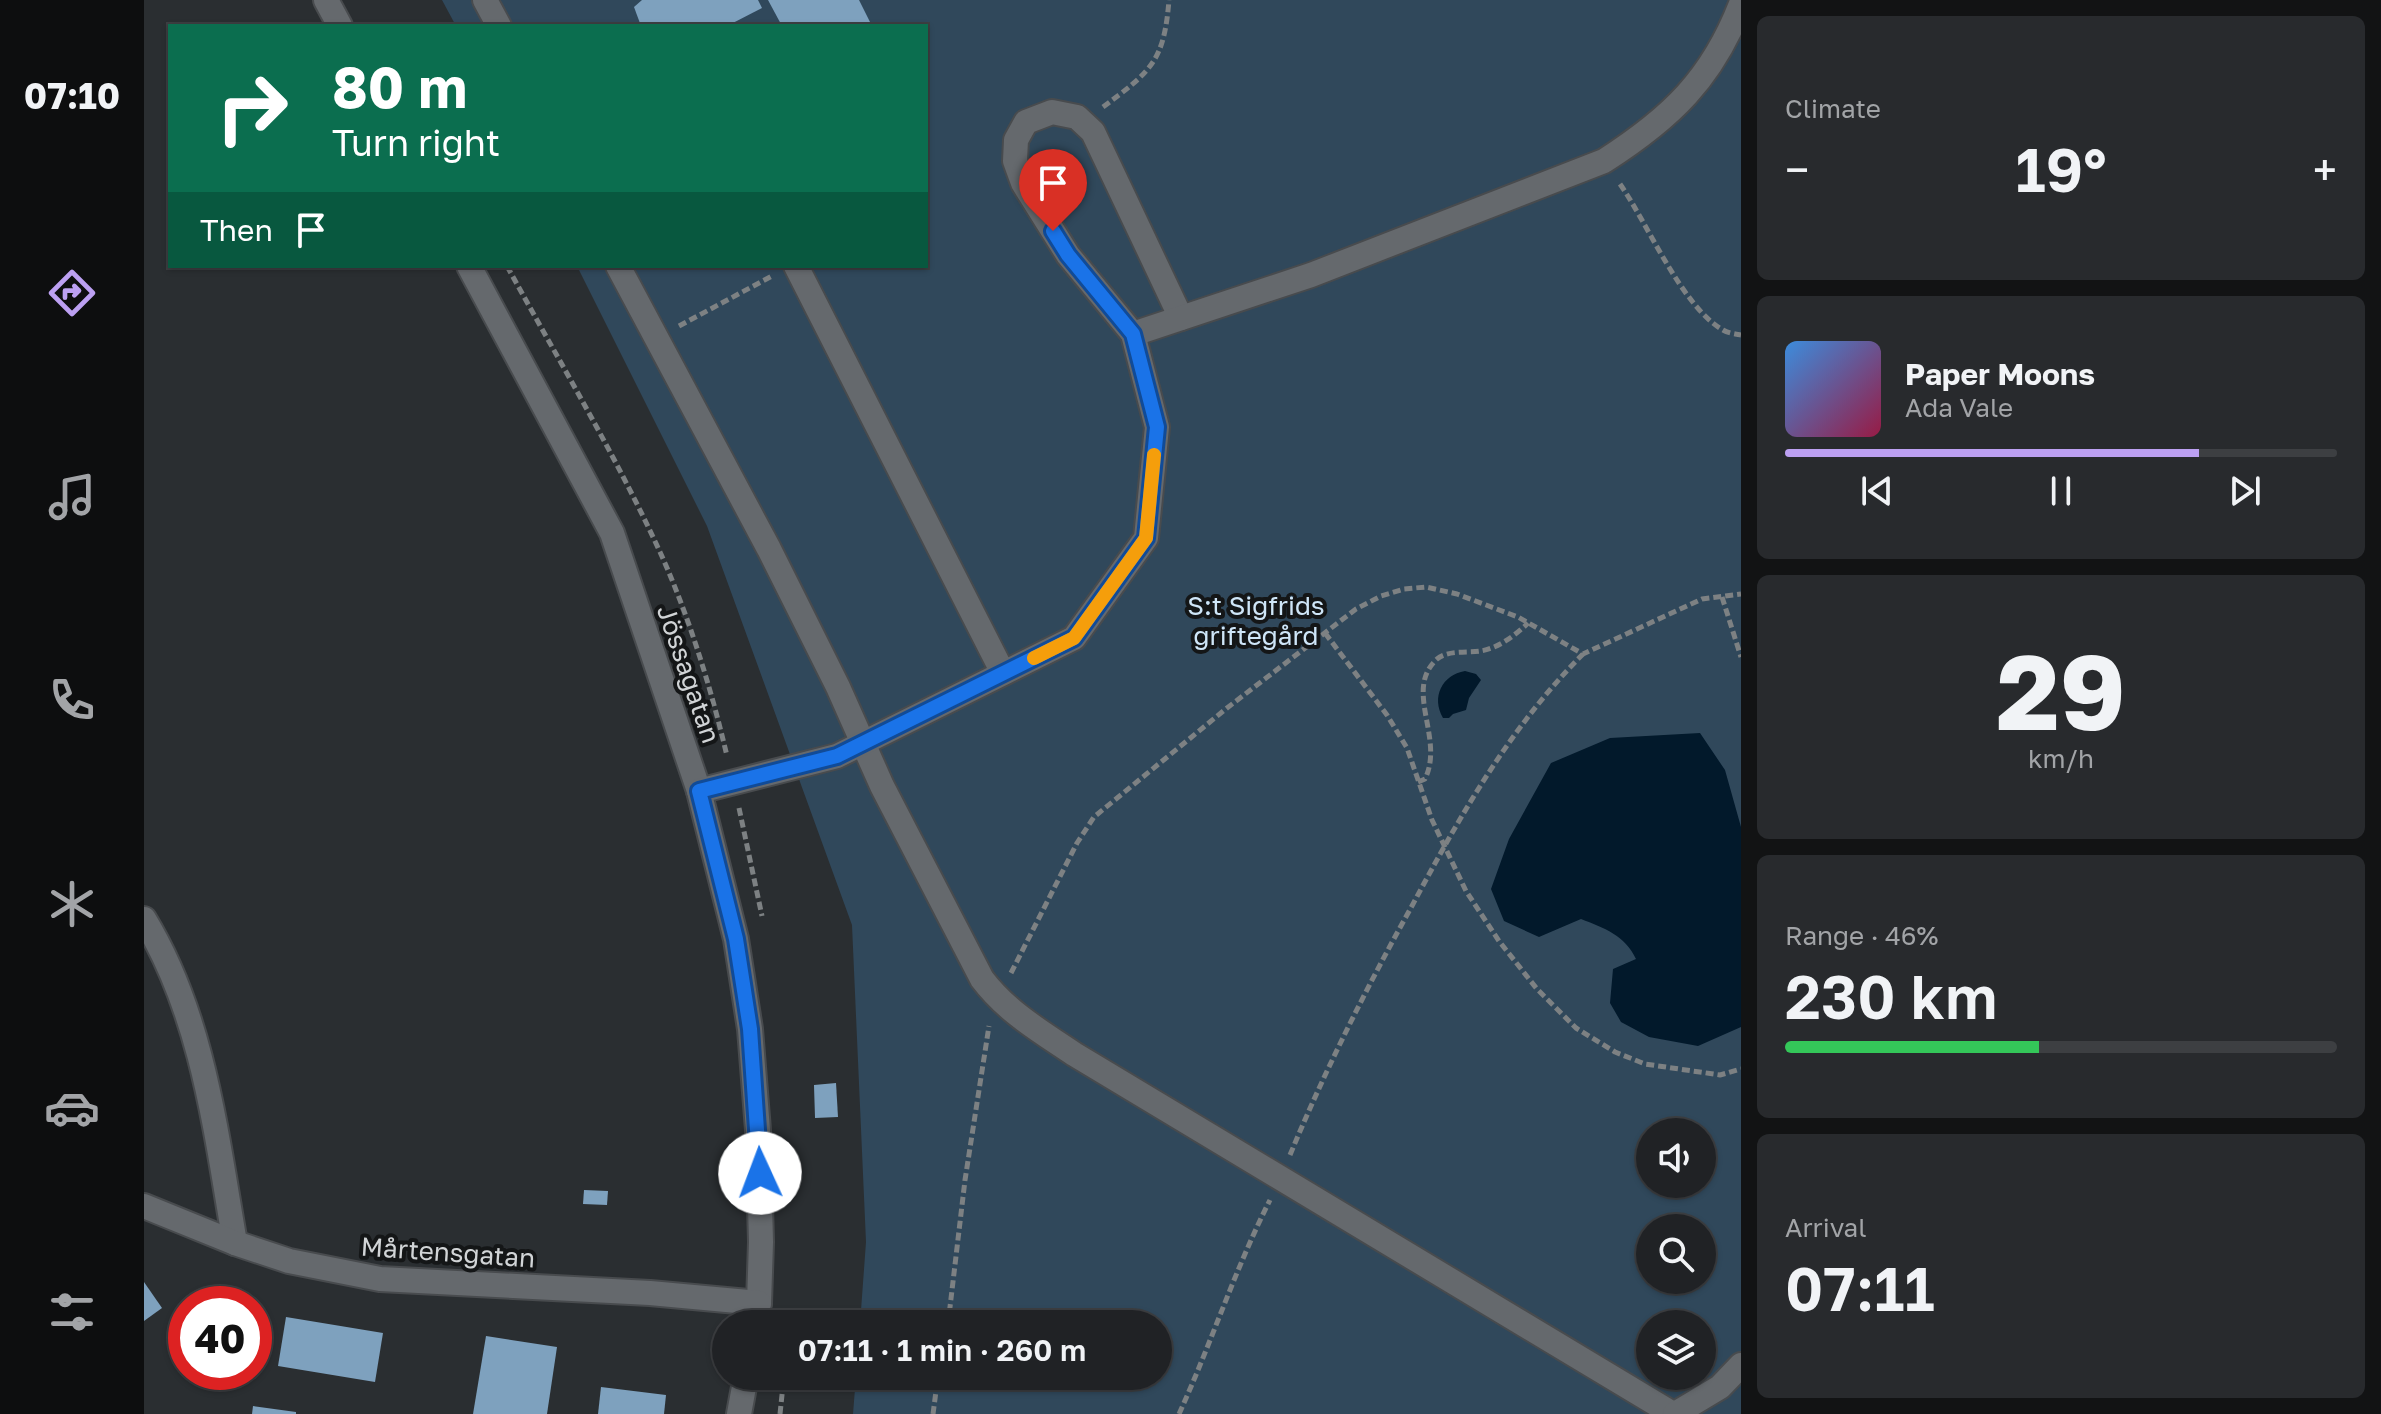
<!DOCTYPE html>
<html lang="en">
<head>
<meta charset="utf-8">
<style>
	body { margin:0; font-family:"Golos Text",sans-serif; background:#282a2d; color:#f1f3f6; height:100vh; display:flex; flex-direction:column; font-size:30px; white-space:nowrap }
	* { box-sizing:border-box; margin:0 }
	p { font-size:26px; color:#a2a4a7 }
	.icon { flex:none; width:44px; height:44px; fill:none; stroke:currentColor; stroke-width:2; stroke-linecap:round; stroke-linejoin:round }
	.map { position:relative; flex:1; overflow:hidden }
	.details { display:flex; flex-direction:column; gap:16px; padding:16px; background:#121314; width:640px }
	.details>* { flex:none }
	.hud { position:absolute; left:24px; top:24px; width:760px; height:244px; border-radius:0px; box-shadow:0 2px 6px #0004,0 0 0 2px #3d3f42; background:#0b6e4f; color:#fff; overflow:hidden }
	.fabs { position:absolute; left:1492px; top:1118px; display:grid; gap:16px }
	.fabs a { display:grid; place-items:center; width:80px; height:80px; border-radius:50%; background:#202225; box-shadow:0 2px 6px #0004,0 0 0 2px #3d3f42; font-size:40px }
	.speed { position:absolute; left:24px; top:1286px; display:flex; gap:16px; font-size:40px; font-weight:700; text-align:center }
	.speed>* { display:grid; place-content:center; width:104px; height:104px; border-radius:50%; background:#202225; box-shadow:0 2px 6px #0004,0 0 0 2px #3d3f42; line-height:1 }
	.speed .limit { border:12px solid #d22; background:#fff; color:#111 }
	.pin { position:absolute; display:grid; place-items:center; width:68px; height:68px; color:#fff; margin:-82px -34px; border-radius:50% 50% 50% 0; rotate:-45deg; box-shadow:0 0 8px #0007 }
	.pin .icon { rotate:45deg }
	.me { position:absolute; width:88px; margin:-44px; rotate:358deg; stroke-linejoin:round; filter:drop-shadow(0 0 6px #0008) }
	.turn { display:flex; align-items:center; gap:28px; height:168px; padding:0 32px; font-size:36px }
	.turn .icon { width:104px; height:104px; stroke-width:2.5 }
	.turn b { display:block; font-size:56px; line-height:68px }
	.then { display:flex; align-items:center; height:76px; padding:0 32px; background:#0003; gap:16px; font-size:30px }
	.big { font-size:60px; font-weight:600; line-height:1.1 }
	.details .card { flex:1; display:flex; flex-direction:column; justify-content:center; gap:12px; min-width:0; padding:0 28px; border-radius:12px; background:#282a2d }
	.details .dial { align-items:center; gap:0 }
	.dial b { font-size:104px; line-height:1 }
	.song { display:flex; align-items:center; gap:24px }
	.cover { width:96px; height:96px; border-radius:12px; background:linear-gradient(135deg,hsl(210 70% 55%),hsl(340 70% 35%)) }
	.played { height:8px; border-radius:4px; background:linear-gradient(90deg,#bca0f2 75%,#3d3f42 75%) }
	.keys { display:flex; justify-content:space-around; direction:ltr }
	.heat { display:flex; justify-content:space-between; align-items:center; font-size:44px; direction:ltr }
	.charge { height:12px; border-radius:6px; background:linear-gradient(90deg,#34c759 46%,#3d3f42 0) }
	.trip { position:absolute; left:568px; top:1310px; width:460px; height:80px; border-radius:40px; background:#202225; box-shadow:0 2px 6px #0004,0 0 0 2px #3d3f42; font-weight:600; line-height:80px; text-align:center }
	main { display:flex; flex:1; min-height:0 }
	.tabs { display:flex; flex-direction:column; width:144px; justify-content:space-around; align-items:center; background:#0d0e0f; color:#a2a4a7 }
	.tabs .icon { width:56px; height:56px }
	.tabs .current { color:#bca0f2 }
	.tabs b { font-size:36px; color:#f1f3f6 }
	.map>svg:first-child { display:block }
	.green { fill:#30485b; fill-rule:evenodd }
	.water { fill:#02192b }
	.building { fill:#7ea1be }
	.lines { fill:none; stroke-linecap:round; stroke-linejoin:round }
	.minor-casing { stroke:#484b4e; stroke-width:28 }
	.path { stroke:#7d8183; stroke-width:5; stroke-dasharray:8 4; stroke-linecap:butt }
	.minor { stroke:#65696d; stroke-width:24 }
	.route-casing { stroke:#114b97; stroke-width:20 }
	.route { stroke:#1a73e8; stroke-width:14 }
	.slow { stroke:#f59e0b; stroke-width:14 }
	.labels { text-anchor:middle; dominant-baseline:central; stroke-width:8; stroke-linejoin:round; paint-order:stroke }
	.park-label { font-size:26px; fill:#cfe6f8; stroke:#141617 }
	.street-label { font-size:26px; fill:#d1d4d6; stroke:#141617 }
</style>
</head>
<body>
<main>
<nav class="tabs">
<b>07:10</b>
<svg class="icon current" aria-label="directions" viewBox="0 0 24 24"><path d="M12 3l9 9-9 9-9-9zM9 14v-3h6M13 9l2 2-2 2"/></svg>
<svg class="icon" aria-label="music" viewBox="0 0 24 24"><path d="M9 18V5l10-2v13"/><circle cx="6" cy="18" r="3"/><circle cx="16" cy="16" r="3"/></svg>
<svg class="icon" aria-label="phone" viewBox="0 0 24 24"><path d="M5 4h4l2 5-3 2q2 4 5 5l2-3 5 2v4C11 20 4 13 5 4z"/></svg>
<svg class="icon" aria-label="climate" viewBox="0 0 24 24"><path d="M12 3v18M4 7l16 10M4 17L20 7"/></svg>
<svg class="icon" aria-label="car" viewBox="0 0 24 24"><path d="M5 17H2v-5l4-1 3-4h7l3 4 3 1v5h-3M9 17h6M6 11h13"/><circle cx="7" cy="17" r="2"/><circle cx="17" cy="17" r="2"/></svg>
<svg class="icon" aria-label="filters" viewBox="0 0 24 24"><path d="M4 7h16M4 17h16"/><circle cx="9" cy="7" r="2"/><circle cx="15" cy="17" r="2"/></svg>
</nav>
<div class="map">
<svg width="1597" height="1414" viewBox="0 0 1597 1414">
	<rect width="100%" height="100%" fill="#2a2e31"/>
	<path class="green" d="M 298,0 L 1597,0 L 1597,1414 L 709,1414 L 712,1376 L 1014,1376 L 1014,1324 L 716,1324 L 722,1242 L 708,925 L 563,526 L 433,266 L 782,266 L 782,26 L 312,26 ZM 1506,1132 L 1558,1132 L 1558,1184 L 1506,1184 ZM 1506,1228 L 1558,1228 L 1558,1280 L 1506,1280 ZM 1506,1324 L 1558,1324 L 1558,1376 L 1506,1376 Z"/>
	<g class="water">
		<path d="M 1321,671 L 1332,674 L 1337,680 L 1325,698 L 1322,710 L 1309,714 L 1305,718 L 1299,718 C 1287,697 1298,675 1321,671 Z"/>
		<path d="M 1556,733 L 1581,770 L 1597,827 L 1597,1027 L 1554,1046 L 1505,1037 L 1477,1022 L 1466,1003 L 1469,969 L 1492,959 C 1481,935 1460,928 1437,919 L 1395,937 L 1360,921 L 1347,889 L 1365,839 L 1407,763 L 1466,738 Z"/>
	</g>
	<g class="building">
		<path d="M 498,0 L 614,0 L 618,8 L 583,26 L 497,26 L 490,7 Z"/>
		<path d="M 624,0 L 715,0 L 728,26 L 638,26 Z"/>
		<path d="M 692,1083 L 694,1117 L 671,1118 L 670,1085 Z"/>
		<path d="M 440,1190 L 464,1191 L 463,1205 L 439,1204 Z"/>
		<path d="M 0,1282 L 18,1308 L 0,1321 Z"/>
		<path d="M 142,1317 L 239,1333 L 231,1382 L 134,1366 Z"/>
		<path d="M 342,1336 L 413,1347 L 403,1414 L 329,1414 Z"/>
		<path d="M 457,1387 L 522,1395 L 520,1414 L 454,1414 Z"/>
		<path d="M 109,1406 L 152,1412 L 152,1414 L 108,1414 Z"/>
	</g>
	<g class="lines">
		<defs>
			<g id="minor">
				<path d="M 182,0 L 196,26"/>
				<path d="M 341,0 L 355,26"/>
				<path d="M 325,266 L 468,533 L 555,791 L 592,939 L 606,1029 L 614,1130 L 617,1242 L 615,1303 L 611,1324"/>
				<path d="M 474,266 L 625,549 L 694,687 L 738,786 L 838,979 C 863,1012 896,1031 930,1054 L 1529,1414"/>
				<path d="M 652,266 L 859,673"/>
				<path d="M 989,334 L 924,255 L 879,183 L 871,161 L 872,140 L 882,122 L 908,112 L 933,117 L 949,132 L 1037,318"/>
				<path d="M 555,791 L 693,756 L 930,638 L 1002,538 L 1013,427 L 989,334 L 1167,275 L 1460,161 C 1527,118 1568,79 1597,4"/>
				<path d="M 0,919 C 59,1016 72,1133 91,1243"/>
				<path d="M 0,1206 L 91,1243 L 145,1261 L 236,1279 L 506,1293 L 615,1303"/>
				<path d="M 595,1414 L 602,1376"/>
				<path d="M 1531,1414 L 1576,1387 L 1597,1365"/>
			</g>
		</defs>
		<use href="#minor" class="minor-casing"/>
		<g class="path">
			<path d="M 959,107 C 1007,71 1020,62 1025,0"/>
			<path d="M 1476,184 C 1504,224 1538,307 1579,330 C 1584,333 1591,334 1597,335"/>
			<path d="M 363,266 C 415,361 471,454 516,552 C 545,616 567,688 583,756"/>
			<path d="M 535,326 L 628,276"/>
			<path d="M 1578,597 L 1597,657"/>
			<path d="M 1181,633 L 1243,715 L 1263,748 L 1288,820 L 1322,891 L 1355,941 L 1393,989 L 1432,1028 L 1471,1052 L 1501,1064 L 1576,1075 L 1597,1069"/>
			<path d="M 1274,782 L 1281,779 C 1301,738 1259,690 1293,659 C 1304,650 1322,653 1336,651 C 1353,649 1372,635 1384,623"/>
			<path d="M 595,808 L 618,916"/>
			<path d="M 867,973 L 933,843 L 950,817 L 1083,708 L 1212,609 L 1237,596 L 1260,589 L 1282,587 L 1313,594 L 1374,617 L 1439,654 L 1558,599 L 1597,594"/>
			<path d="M 1146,1155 C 1182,1068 1224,985 1269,904 C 1317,814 1367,726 1439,654"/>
			<path d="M 804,1324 L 821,1180 L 845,1026"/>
			<path d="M 636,1414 L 640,1376"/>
			<path d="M 789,1414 L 794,1376"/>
			<path d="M 1035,1414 C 1067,1344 1091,1269 1126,1200"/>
		</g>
		<use href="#minor" class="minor"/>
	</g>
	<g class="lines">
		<defs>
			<path id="route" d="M 616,1173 L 606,1029 L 592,939 L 555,791 L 693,756 L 930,638 L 1002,538 L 1013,427 L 989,334 L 924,255 L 909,231"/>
		</defs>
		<use href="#route" class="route-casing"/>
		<use href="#route" class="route"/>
		<path class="slow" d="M 890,658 L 930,638 L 1002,538 L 1010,455"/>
	</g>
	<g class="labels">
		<g class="park-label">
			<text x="1112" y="605">S:t Sigfrids<tspan x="1112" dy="30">griftegård</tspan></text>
		</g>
		<g class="street-label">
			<text transform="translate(545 674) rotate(71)">Jössagatan</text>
			<text transform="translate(304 1252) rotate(4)">Mårtensgatan</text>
		</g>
	</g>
</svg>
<div class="fabs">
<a><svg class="icon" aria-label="sound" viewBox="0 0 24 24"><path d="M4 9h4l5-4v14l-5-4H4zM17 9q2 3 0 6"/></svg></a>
<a><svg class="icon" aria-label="search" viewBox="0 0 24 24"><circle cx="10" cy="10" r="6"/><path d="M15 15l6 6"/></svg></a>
<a><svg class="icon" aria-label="layers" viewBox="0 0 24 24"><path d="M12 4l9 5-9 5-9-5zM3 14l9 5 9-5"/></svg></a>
</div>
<div class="speed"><div class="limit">40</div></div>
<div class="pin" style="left:909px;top:231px;background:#d93025"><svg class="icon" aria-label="arrive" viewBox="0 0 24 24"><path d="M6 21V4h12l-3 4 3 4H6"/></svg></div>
<svg class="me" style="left:616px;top:1173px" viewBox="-20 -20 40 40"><circle r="19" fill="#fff"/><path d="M0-13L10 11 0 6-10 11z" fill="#1a73e8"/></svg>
<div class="trip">07:11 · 1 min · 260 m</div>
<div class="hud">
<div class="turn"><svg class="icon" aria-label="right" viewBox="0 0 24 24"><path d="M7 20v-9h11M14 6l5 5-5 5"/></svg><div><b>80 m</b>Turn right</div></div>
<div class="then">Then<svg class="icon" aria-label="arrive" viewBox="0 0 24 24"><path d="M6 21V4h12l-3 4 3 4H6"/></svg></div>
</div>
</div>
<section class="details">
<div class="card"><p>Climate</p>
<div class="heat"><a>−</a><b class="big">19°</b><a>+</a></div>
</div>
<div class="card">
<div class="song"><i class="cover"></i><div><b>Paper Moons</b><p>Ada Vale</p></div></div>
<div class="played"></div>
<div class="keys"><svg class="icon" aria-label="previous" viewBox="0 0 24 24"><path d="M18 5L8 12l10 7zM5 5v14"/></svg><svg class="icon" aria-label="pause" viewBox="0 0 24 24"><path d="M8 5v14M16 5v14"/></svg><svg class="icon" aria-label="next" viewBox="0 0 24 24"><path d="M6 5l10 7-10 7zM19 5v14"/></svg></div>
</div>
<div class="card dial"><b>29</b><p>km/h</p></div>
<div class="card"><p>Range · 46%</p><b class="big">230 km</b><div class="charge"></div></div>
<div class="card"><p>Arrival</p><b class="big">07:11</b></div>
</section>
</main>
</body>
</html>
